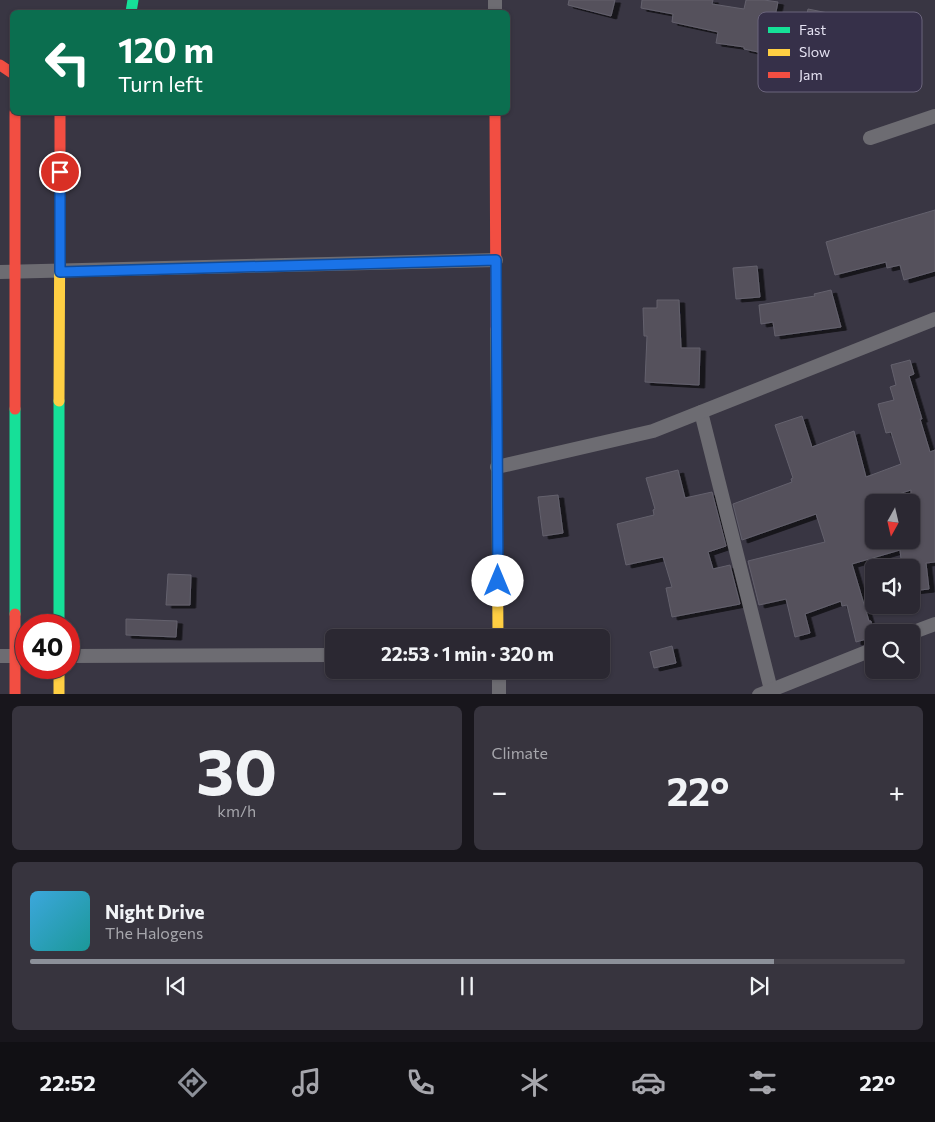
<!DOCTYPE html>
<html lang="en">
<head>
<meta charset="utf-8">
<style>
	body { margin:0; font-family:Commissioner,sans-serif; background:#37343e; color:#f1f3f6; height:100vh; display:flex; flex-direction:column; font-size:19px; white-space:nowrap }
	* { box-sizing:border-box; margin:0 }
	p { font-size:16px; color:#a6a6ac }
	.icon { flex:none; width:28px; height:28px; fill:none; stroke:currentColor; stroke-width:2; stroke-linecap:round; stroke-linejoin:round }
	.map { position:relative; height:694px; overflow:hidden }
	.side { display:flex; flex-direction:column; gap:12px; padding:12px; background:#18161c; flex:1 }
	.side>* { flex:none }
	.banner { position:absolute; left:10px; top:10px; width:500px; height:105px; border-radius:8px; box-shadow:0 1px 4px #0004,0 0 0 1px #47444d; background:#0b6e4f; color:#fff; overflow:hidden }
	.needle { width:32px; rotate:188deg }
	.buttons { position:absolute; left:865px; top:494px; display:grid; gap:10px }
	.buttons a { display:grid; place-items:center; width:55px; height:55px; border-radius:8px; background:#2b2832; box-shadow:0 1px 4px #0004,0 0 0 1px #47444d; font-size:25px }
	.speed { position:absolute; left:15px; top:614px; display:flex; gap:10px; font-size:25px; font-weight:700; text-align:center }
	.speed>* { display:grid; place-content:center; width:65px; height:65px; border-radius:50%; background:#2b2832; box-shadow:0 1px 4px #0004,0 0 0 1px #47444d; line-height:1 }
	.speed .limit { border:8px solid #d22; background:#fff; color:#111 }
	.pin { position:absolute; display:grid; place-items:center; width:42px; height:42px; color:#fff; margin:-21px; border:2px solid #fff; border-radius:50%; box-shadow:0 1px 5px #0007 }
	.me { position:absolute; width:55px; margin:-28px; rotate:0deg; stroke-linejoin:round; filter:drop-shadow(0 0 4px #0008) }
	.turn { display:flex; align-items:center; gap:18px; height:105px; padding:0 25px; font-size:22px }
	.turn .icon { width:65px; height:65px; stroke-width:2.5 }
	.turn b { display:block; font-size:35px; line-height:42px }
	.big { font-size:38px; font-weight:700; line-height:1.1 }
	.side .tile { flex:1; display:flex; flex-direction:column; justify-content:center; gap:8px; min-width:0; padding:0 18px; border-radius:8px; background:#37343e }
	.side .dial { align-items:center; gap:0 }
	.dial b { font-size:65px; line-height:1 }
	.song { display:flex; align-items:center; gap:15px }
	.cover { width:60px; height:60px; border-radius:8px; background:linear-gradient(135deg,hsl(200 70% 55%),hsl(180 70% 35%)) }
	.played { height:5px; border-radius:2px; background:linear-gradient(90deg,#8c9099 85%,#47444d 85%) }
	.keys { display:flex; justify-content:space-around; direction:ltr }
	.heat { display:flex; justify-content:space-between; align-items:center; font-size:28px; direction:ltr }
	.side .tiles { flex:1; display:grid; gap:12px; grid-template-columns:1fr 1fr }
	.tile:last-child { grid-column:span 2 }
	.trip { position:absolute; left:325px; top:629px; width:285px; height:50px; border-radius:8px; background:#2b2832; box-shadow:0 1px 4px #0004,0 0 0 1px #47444d; font-weight:700; line-height:50px; text-align:center }
	.dock { display:flex; height:80px; justify-content:space-around; align-items:center; background:#111014; color:#a6a6ac }
	.dock .icon { width:35px; height:35px }
	.dock .active { color:#8c9099 }
	.dock b { font-size:22px; color:#f1f3f6 }
	.map>svg:first-child { display:block }
	.building { fill:#54515c; stroke:#64616d; fill-rule:evenodd; filter:url(#shadow) }
	.lines { fill:none; stroke-linecap:round; stroke-linejoin:round }
	.street { stroke:#6d6c72; stroke-width:14 }
	.fast { stroke:#16e098; stroke-width:11 }
	.slow { stroke:#ffcf43; stroke-width:11 }
	.jam { stroke:#f24e42; stroke-width:11 }
	.route-casing { stroke:#114b97; stroke-width:12 }
	.route { stroke:#1a73e8; stroke-width:9 }
	.key { fill:#363049; stroke:#6b657c; stroke-width:1 }
	.key-label { font-size:14px; fill:#e5e2f2 }
</style>
</head>
<body>
<div class="map">
<svg width="935" height="695" viewBox="0 0 935 695">
	<defs>
		<filter id="shadow"><feDropShadow dx="5.5" dy="3" stdDeviation="0" flood-color="#0009"/></filter>
	</defs>
	<rect width="100%" height="100%" fill="#393643"/>
	<g class="building">
		<path d="M 569,0 L 615,0 L 611,16 L 568,5 Z"/>
		<path d="M 642,0 L 713,0 L 712,4 L 744,9 L 746,0 L 764,0 L 778,2 L 767,54 L 744,49 L 744,47 L 716,43 L 718,32 L 672,22 L 673,14 L 641,8 Z"/>
		<path d="M 808,9 L 838,15 L 832,46 L 802,40 Z"/>
		<path d="M 935,210 L 935,271 L 904,280 L 900,265 L 887,268 L 886,262 L 835,275 L 826,242 Z"/>
		<path d="M 757,266 L 760,297 L 736,299 L 733,268 Z"/>
		<path d="M 831,290 L 841,327 L 775,336 L 773,322 L 761,324 L 759,305 L 815,296 L 814,294 Z"/>
		<path d="M 657,300 L 679,300 L 681,348 L 700,348 L 699,385 L 645,382 L 647,336 L 644,336 L 643,308 L 657,308 Z"/>
		<path d="M 910,360 L 914,374 L 909,376 L 922,419 L 920,419 L 930,452 L 935,450 L 935,562 L 926,563 L 929,589 L 911,591 L 911,568 L 902,568 L 900,550 L 852,564 L 869,621 L 871,621 L 874,637 L 856,642 L 847,605 L 842,606 L 841,601 L 805,614 L 810,633 L 795,637 L 786,599 L 759,605 L 748,561 L 825,542 L 816,514 L 742,540 L 733,504 L 792,482 L 791,479 L 793,478 L 775,425 L 802,416 L 812,447 L 854,431 L 866,477 L 901,464 L 891,432 L 886,433 L 878,404 L 894,400 L 890,387 L 896,385 L 891,365 ZM 911,490 L 911,540 L 874,540 L 874,502 Z"/>
		<path d="M 678,470 L 685,498 L 712,492 L 726,546 L 708,552 L 713,569 L 730,565 L 740,604 L 672,617 L 666,588 L 672,587 L 663,557 L 626,565 L 617,524 L 654,515 L 653,510 L 655,509 L 646,478 Z"/>
		<path d="M 558,495 L 563,533 L 543,536 L 538,497 Z"/>
		<path d="M 168,574 L 191,575 L 190,605 L 166,605 Z"/>
		<path d="M 126,619 L 177,621 L 176,637 L 126,635 Z"/>
		<path d="M 672,646 L 676,663 L 654,668 L 650,652 Z"/>
	</g>
	<g class="lines">
		<g class="street">
			<path d="M 495,0 L 495,12"/>
			<path d="M 870,138 L 935,116"/>
			<path d="M 0,272 L 496,260"/>
			<path d="M 701,412 L 771,690"/>
			<path d="M 497,467 L 653,431 L 935,319"/>
			<path d="M 911,633 L 935,624"/>
			<path d="M 0,656 L 26,656"/>
			<path d="M 69,656 L 334,655"/>
			<path d="M 499,670 L 499,695"/>
			<path d="M 759,695 L 874,649"/>
		</g>
		<g class="fast">
			<path d="M 131,12 L 133,0"/>
			<path d="M 15,409 L 15,614"/>
			<path d="M 59,625 L 59,401"/>
		</g>
		<g class="slow">
			<path d="M 496,329 L 498,638"/>
			<path d="M 59,401 L 60,184"/>
			<path d="M 59,668 L 59,695"/>
		</g>
		<g class="jam">
			<path d="M 0,65 L 12,73"/>
			<path d="M 15,112 L 15,409"/>
			<path d="M 495,112 L 496,329"/>
			<path d="M 60,184 L 60,112"/>
			<path d="M 15,614 L 15,695"/>
		</g>
	</g>
	<g class="lines">
		<defs>
			<path id="route" d="M 60,172 L 60,272 L 496,260 L 498,581"/>
		</defs>
		<use href="#route" class="route-casing"/>
		<use href="#route" class="route"/>
	</g>
	<rect x="758" y="12" width="164" height="80" rx="8" class="key"/>
	<rect x="768" y="27" width="22" height="6" fill="#16e098"/>
	<rect x="768" y="49" width="22" height="7" fill="#ffcf43"/>
	<rect x="768" y="72" width="22" height="6" fill="#f24e42"/>
	<g class="key-label">
		<text x="799" y="35">Fast</text>
		<text x="799" y="57">Slow</text>
		<text x="799" y="80">Jam</text>
	</g>
</svg>
<div class="buttons">
<a><svg class="needle" viewBox="-14 -14 28 28"><path d="M0-13l5 13h-10z" fill="#e53935"/><path d="M0 13l5-13h-10z" fill="#a6a6ac"/></svg></a>
<a><svg class="icon" aria-label="sound" viewBox="0 0 24 24"><path d="M4 9h4l5-4v14l-5-4H4zM17 9q2 3 0 6"/></svg></a>
<a><svg class="icon" aria-label="search" viewBox="0 0 24 24"><circle cx="10" cy="10" r="6"/><path d="M15 15l6 6"/></svg></a>
</div>
<div class="speed"><div class="limit">40</div></div>
<div class="pin" style="left:60px;top:172px;background:#d93025"><svg class="icon" aria-label="arrive" viewBox="0 0 24 24"><path d="M6 21V4h12l-3 4 3 4H6"/></svg></div>
<svg class="me" style="left:498px;top:581px" viewBox="-20 -20 40 40"><circle r="19" fill="#fff"/><path d="M0-13L10 11 0 6-10 11z" fill="#1a73e8"/></svg>
<div class="trip">22:53 · 1 min · 320 m</div>
<div class="banner">
<div class="turn"><svg class="icon" aria-label="left" viewBox="0 0 24 24"><path d="M17 20v-9H6M10 6l-5 5 5 5"/></svg><div><b>120 m</b>Turn left</div></div>
</div>
</div>
<section class="side">
<div class="tiles">
<div class="tile dial"><b>30</b><p>km/h</p></div>
<div class="tile"><p>Climate</p>
<div class="heat"><a>−</a><b class="big">22°</b><a>+</a></div>
</div>
<div class="tile">
<div class="song"><i class="cover"></i><div><b>Night Drive</b><p>The Halogens</p></div></div>
<div class="played"></div>
<div class="keys"><svg class="icon" aria-label="previous" viewBox="0 0 24 24"><path d="M18 5L8 12l10 7zM5 5v14"/></svg><svg class="icon" aria-label="pause" viewBox="0 0 24 24"><path d="M8 5v14M16 5v14"/></svg><svg class="icon" aria-label="next" viewBox="0 0 24 24"><path d="M6 5l10 7-10 7zM19 5v14"/></svg></div>
</div>
</div>
</section>
<nav class="dock">
<b>22:52</b>
<svg class="icon active" aria-label="directions" viewBox="0 0 24 24"><path d="M12 3l9 9-9 9-9-9zM9 14v-3h6M13 9l2 2-2 2"/></svg>
<svg class="icon" aria-label="music" viewBox="0 0 24 24"><path d="M9 18V5l10-2v13"/><circle cx="6" cy="18" r="3"/><circle cx="16" cy="16" r="3"/></svg>
<svg class="icon" aria-label="phone" viewBox="0 0 24 24"><path d="M5 4h4l2 5-3 2q2 4 5 5l2-3 5 2v4C11 20 4 13 5 4z"/></svg>
<svg class="icon" aria-label="climate" viewBox="0 0 24 24"><path d="M12 3v18M4 7l16 10M4 17L20 7"/></svg>
<svg class="icon" aria-label="car" viewBox="0 0 24 24"><path d="M5 17H2v-5l4-1 3-4h7l3 4 3 1v5h-3M9 17h6M6 11h13"/><circle cx="7" cy="17" r="2"/><circle cx="17" cy="17" r="2"/></svg>
<svg class="icon" aria-label="filters" viewBox="0 0 24 24"><path d="M4 7h16M4 17h16"/><circle cx="9" cy="7" r="2"/><circle cx="15" cy="17" r="2"/></svg>
<b>22°</b>
</nav>
</body>
</html>
